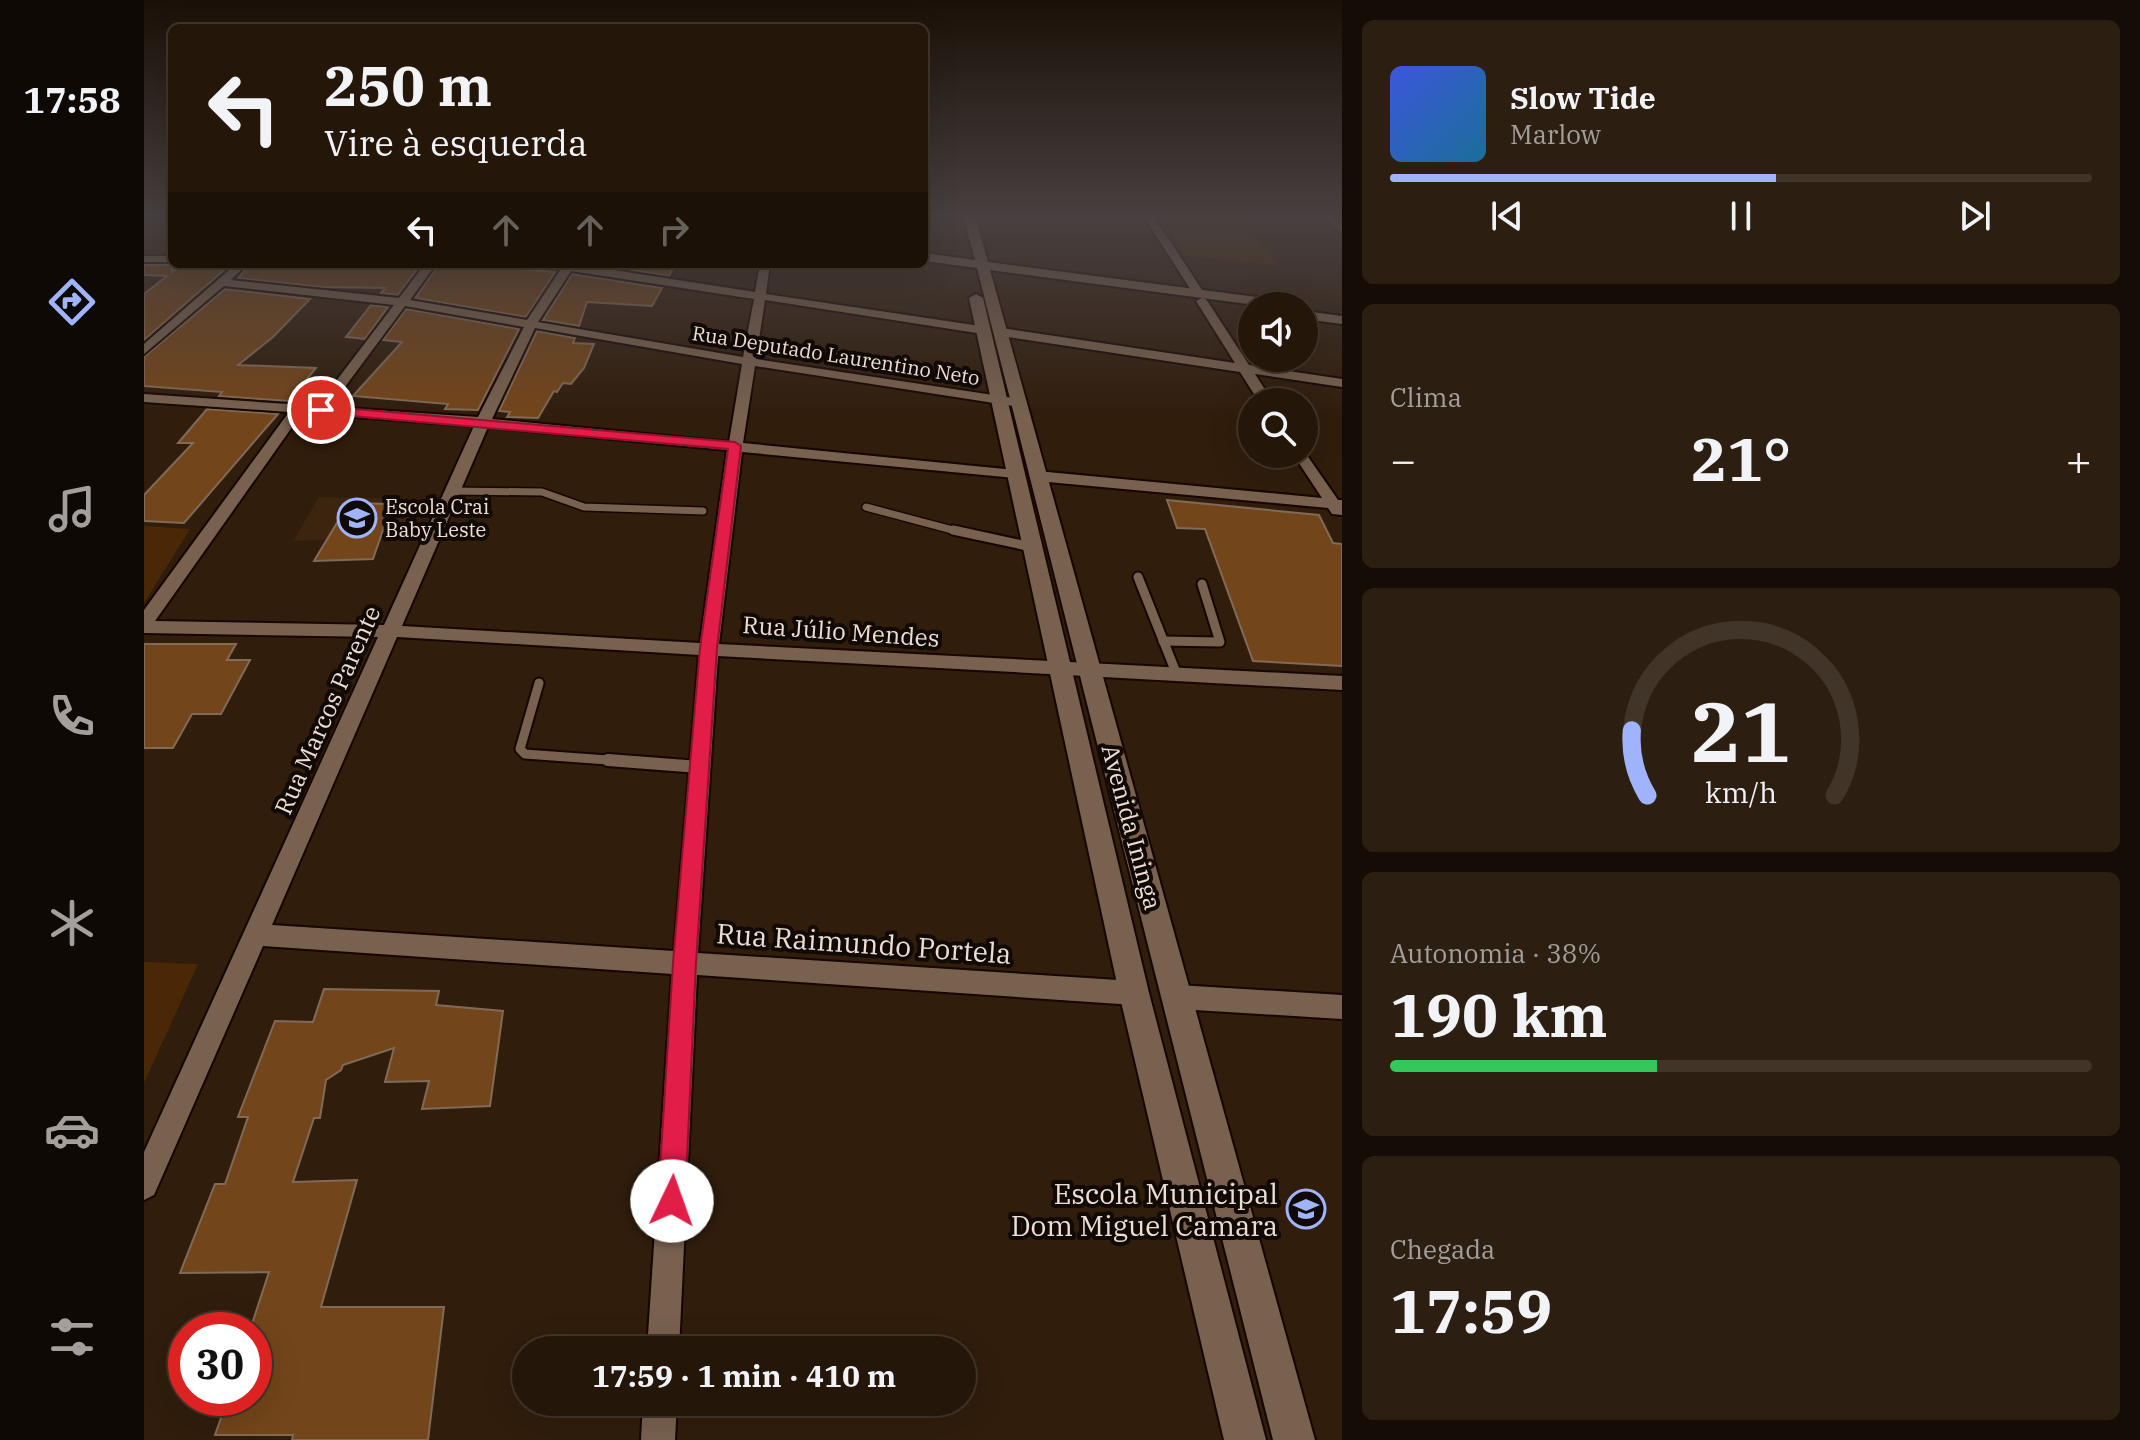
<!DOCTYPE html>
<html lang="pt">
<head>
<meta charset="utf-8">
<style>
	body { margin:0; font-family:"IBM Plex Serif",serif; background:#2c1f12; color:#f1f3f6; height:100vh; display:flex; flex-direction:column; font-size:30px; white-space:nowrap }
	* { box-sizing:border-box; margin:0 }
	p { font-size:26px; color:#a39f9c }
	.icon { flex:none; width:44px; height:44px; fill:none; stroke:currentColor; stroke-width:2; stroke-linecap:round; stroke-linejoin:round }
	.map { position:relative; flex:1; overflow:hidden }
	.sheet { display:flex; flex-direction:column; gap:20px; padding:20px; background:#140c05; width:798px }
	.sheet>* { flex:none }
	.guide { position:absolute; left:24px; top:24px; width:760px; height:244px; border-radius:12px; box-shadow:0 8px 32px #0002,0 0 0 2px #41352a; background:#241609; color:#f1f3f6; overflow:hidden }
	.buttons { position:absolute; left:1094px; top:292px; display:grid; gap:16px }
	.buttons a { display:grid; place-items:center; width:80px; height:80px; border-radius:50%; background:#241609; box-shadow:0 8px 32px #0002,0 0 0 2px #41352a; font-size:40px }
	.speed { position:absolute; left:24px; top:1312px; display:flex; gap:16px; font-size:40px; font-weight:700; text-align:center }
	.speed>* { display:grid; place-content:center; width:104px; height:104px; border-radius:50%; background:#241609; box-shadow:0 8px 32px #0002,0 0 0 2px #41352a; line-height:1 }
	.speed .limit { border:12px solid #d22; background:#fff; color:#111 }
	.pin { position:absolute; display:grid; place-items:center; width:68px; height:68px; color:#fff; margin:-34px; border:4px solid #fff; border-radius:50%; box-shadow:0 2px 8px #0007 }
	.me { position:absolute; width:88px; margin:-44px; rotate:3deg; stroke-linejoin:round; filter:drop-shadow(0 0 6px #0008) }
	.turn { display:flex; align-items:center; gap:28px; height:168px; padding:0 24px; font-size:36px }
	.turn .icon { width:104px; height:104px; stroke-width:2.5 }
	.turn b { display:block; font-size:56px; line-height:68px }
	.lanes { display:flex; align-items:center; height:76px; padding:0 24px; background:#0003; justify-content:center; gap:40px; direction:ltr }
	.lanes .off { opacity:.35 }
	.big { font-size:60px; font-weight:800; line-height:1.1 }
	.sheet .tile { flex:1; display:flex; flex-direction:column; justify-content:center; gap:12px; min-width:0; padding:0 28px; border-radius:12px; background:#2c1f12 }
	.sheet .dial { align-items:center; gap:0 }
	.dial svg { height:208px; overflow:visible; fill:none; stroke:#41352a; stroke-width:7; stroke-linecap:round; text-anchor:middle }
	.dial text { fill:#f1f3f6; stroke:none }
	.song { display:flex; align-items:center; gap:24px }
	.cover { width:96px; height:96px; border-radius:12px; background:linear-gradient(135deg,hsl(230 70% 55%),hsl(200 70% 35%)) }
	.played { height:8px; border-radius:4px; background:linear-gradient(90deg,#a0b3fd 55%,#41352a 55%) }
	.keys { display:flex; justify-content:space-around; direction:ltr }
	.heat { display:flex; justify-content:space-between; align-items:center; font-size:44px; direction:ltr }
	.charge { height:12px; border-radius:6px; background:linear-gradient(90deg,#34c759 38%,#41352a 0) }
	.trip { position:absolute; left:368px; top:1336px; width:464px; height:80px; border-radius:40px; background:#241609; box-shadow:0 8px 32px #0002,0 0 0 2px #41352a; font-weight:800; line-height:80px; text-align:center }
	main { display:flex; flex:1; min-height:0 }
	.dock { display:flex; flex-direction:column; width:144px; justify-content:space-around; align-items:center; background:#0e0904; color:#a39f9c }
	.dock .icon { width:56px; height:56px }
	.dock .on { color:#a0b3fd }
	.dock b { font-size:36px; color:#f1f3f6 }
	.map>svg:first-child { display:block }
	.built { fill:#3c240e }
	.green { fill:#4a2806 }
	.building { fill:#73451a; stroke:#816a58; stroke-width:2 }
	.lines { fill:none; stroke-linecap:round; stroke-linejoin:round }
	.service-far2-casing { stroke:#170600; stroke-width:10 }
	.service-far1-casing { stroke:#170600; stroke-width:13 }
	.service-casing { stroke:#170600; stroke-width:16 }
	.minor-casing { stroke:#170600; stroke-width:4 }
	.secondary-casing { stroke:#170600; stroke-width:4 }
	.service-far2 { stroke:#78614f; stroke-width:7 }
	.service-far1 { stroke:#78614f; stroke-width:9 }
	.service { stroke:#78614f; stroke-width:12 }
	.minor { fill:#78614f; fill-rule:evenodd }
	.secondary { fill:#78614f; fill-rule:evenodd }
	.route { fill:#e11d48; stroke:#92132f; stroke-width:2 }
	.labels { text-anchor:middle; dominant-baseline:central; stroke-width:8; stroke-linejoin:round; paint-order:stroke }
	.far-street-label { font-size:20px; fill:#ecded4; stroke:#110904 }
	.far-poi-label { font-size:20px; fill:#ecded4; stroke:#110904; text-anchor:start }
	.street-label { font-size:24px; fill:#ecded4; stroke:#110904 }
	.near-street-label { font-size:28px; fill:#ecded4; stroke:#110904 }
	.near-poi-label { font-size:28px; fill:#ecded4; stroke:#110904; text-anchor:end }
</style>
</head>
<body>
<main>
<nav class="dock">
<b>17:58</b>
<svg class="icon on" aria-label="directions" viewBox="0 0 24 24"><path d="M12 3l9 9-9 9-9-9zM9 14v-3h6M13 9l2 2-2 2"/></svg>
<svg class="icon" aria-label="music" viewBox="0 0 24 24"><path d="M9 18V5l10-2v13"/><circle cx="6" cy="18" r="3"/><circle cx="16" cy="16" r="3"/></svg>
<svg class="icon" aria-label="phone" viewBox="0 0 24 24"><path d="M5 4h4l2 5-3 2q2 4 5 5l2-3 5 2v4C11 20 4 13 5 4z"/></svg>
<svg class="icon" aria-label="climate" viewBox="0 0 24 24"><path d="M12 3v18M4 7l16 10M4 17L20 7"/></svg>
<svg class="icon" aria-label="car" viewBox="0 0 24 24"><path d="M5 17H2v-5l4-1 3-4h7l3 4 3 1v5h-3M9 17h6M6 11h13"/><circle cx="7" cy="17" r="2"/><circle cx="17" cy="17" r="2"/></svg>
<svg class="icon" aria-label="filters" viewBox="0 0 24 24"><path d="M4 7h16M4 17h16"/><circle cx="9" cy="7" r="2"/><circle cx="15" cy="17" r="2"/></svg>
</nav>
<div class="map">
<svg width="1198" height="1440" viewBox="0 0 1198 1440">
	<rect width="100%" height="100%" fill="#301d0c"/>
	<path class="built" d="M 175,497 L 271,499 L 255,538 L 149,541 Z"/>
	<g class="green">
		<path d="M 1020,215 L 1092,215 L 1135,265 L 1041,256 Z"/>
		<path d="M 0,526 L 46,529 L 0,603 Z"/>
		<path d="M 0,962 L 54,964 L 0,1083 Z"/>
	</g>
	<g class="building">
		<path d="M 38,264 L 87,264 L 0,340 L 0,294 L 23,276 L 0,275 L 0,265 L 28,265 L 28,272 Z"/>
		<path d="M 106,264 L 277,264 L 254,295 L 237,293 L 241,288 L 177,287 L 94,278 Z"/>
		<path d="M 295,264 L 344,264 L 342,266 L 411,272 L 382,317 L 271,298 Z"/>
		<path d="M 451,264 L 531,264 L 525,276 Z"/>
		<path d="M 428,274 L 518,288 L 508,306 L 443,302 L 435,326 L 399,320 Z"/>
		<path d="M 81,289 L 166,299 L 129,337 L 94,365 L 172,368 L 145,401 L 75,396 L 78,392 L 0,386 L 0,357 Z"/>
		<path d="M 227,305 L 244,307 L 221,339 L 202,337 Z"/>
		<path d="M 262,309 L 375,329 L 334,410 L 301,409 L 304,404 L 209,396 L 258,342 L 239,340 Z"/>
		<path d="M 393,331 L 431,338 L 429,343 L 450,344 L 440,368 L 427,384 L 419,383 L 413,392 L 410,391 L 394,418 L 363,417 L 366,412 L 355,411 Z"/>
		<path d="M 63,409 L 134,414 L 40,523 L 0,521 L 0,495 L 49,443 L 34,443 Z"/>
		<path d="M 1023,500 L 1175,515 L 1189,543 L 1198,544 L 1198,666 L 1109,661 L 1061,529 L 1033,528 Z"/>
		<path d="M 205,503 L 248,504 L 229,559 L 170,561 Z"/>
		<path d="M 0,644 L 92,644 L 83,660 L 106,660 L 77,714 L 48,714 L 29,748 L 0,748 Z"/>
		<path d="M 180,989 L 295,991 L 292,1005 L 359,1011 L 346,1106 L 278,1109 L 285,1081 L 241,1082 L 250,1048 L 199,1065 L 197,1070 L 182,1080 L 176,1118 L 170,1118 L 149,1182 L 213,1180 L 177,1307 L 300,1307 L 284,1440 L 148,1440 L 149,1435 L 71,1435 L 84,1398 L 110,1398 L 110,1330 L 106,1330 L 125,1272 L 36,1273 L 71,1184 L 81,1184 L 104,1117 L 94,1117 L 131,1021 L 169,1022 Z"/>
	</g>
	<g class="lines">
		<defs>
			<g id="service-far2">
				<path d="M 309,491 L 398,492 L 440,507 L 559,511"/>
				<path d="M 722,507 L 816,532"/>
			</g>
			<g id="service-far1">
				<path d="M 809,530 L 888,547"/>
				<path d="M 994,577 L 1033,675"/>
				<path d="M 1019,641 L 1076,642 L 1058,584"/>
				<path d="M 395,683 L 376,749 L 381,754 L 491,762"/>
			</g>
			<path id="service" d="M 464,760 L 555,767"/>
			<g id="minor">
				<path d="M 999,215 L 1009,215 L 1060,293 L 1058,295 L 1050,295 Z"/>
				<path d="M 1177,215 L 1187,215 L 1198,225 L 1198,233 Z"/>
				<rect x="0" y="256" width="28" height="6"/>
				<path d="M 92,264 L 103,264 L 87,280 L 255,298 L 281,264 L 292,264 L 266,300 L 383,320 L 417,269 L 397,264 L 431,264 L 611,292 L 616,264 L 626,264 L 622,294 L 843,327 L 845,330 L 839,334 L 621,300 L 612,359 L 875,399 L 882,403 L 875,407 L 611,366 L 599,443 L 871,470 L 878,474 L 871,478 L 598,452 L 575,644 L 1198,676 L 1198,690 L 574,656 L 554,953 L 990,981 L 999,985 L 1003,993 L 999,1001 L 990,1005 L 553,975 L 535,1350 L 503,1350 L 528,974 L 119,946 L 10,1195 L 0,1200 L 0,1152 L 234,637 L 0,633 L 0,610 L 145,412 L 0,402 L 0,394 L 173,406 L 250,305 L 80,286 L 0,354 L 0,344 ZM 427,271 L 610,299 L 599,357 L 394,322 ZM 261,306 L 380,327 L 334,417 L 186,407 ZM 391,328 L 598,364 L 585,442 L 348,419 ZM 158,413 L 330,426 L 240,625 L 11,621 ZM 344,427 L 583,450 L 556,643 L 258,626 ZM 253,637 L 555,655 L 530,951 L 128,925 Z"/>
				<path d="M 1058,298 L 1062,299 L 1105,365 L 1198,379 L 1198,387 L 1111,374 L 1129,402 L 1115,402 L 1096,372 L 857,336 L 851,332 L 857,328 L 1091,363 L 1052,301 Z"/>
				<path d="M 1160,451 L 1194,500 L 1198,500 L 1198,515 L 1188,514 L 1184,508 L 893,481 L 885,476 L 893,471 L 1178,498 L 1149,454 L 1160,454 Z"/>
				<path d="M 1034,985 L 1198,995 L 1198,1019 L 1034,1009 L 1025,1005 L 1021,997 L 1025,989 Z"/>
				<path d="M 499,1402 L 533,1402 L 531,1440 L 497,1440 Z"/>
			</g>
			<g id="secondary">
				<path d="M 819,215 L 831,215 L 844,262 L 1150,302 L 1157,306 L 1119,306 L 846,270 L 1171,1440 L 1129,1440 L 833,268 L 780,261 L 780,253 L 831,260 Z"/>
				<path d="M 832,294 L 839,298 L 1005,993 L 1122,1440 L 1080,1440 L 975,993 L 825,298 Z"/>
				<path d="M 1160,311 L 1198,316 L 1198,324 L 1160,319 Z"/>
			</g>
		</defs>
		<use href="#service-far2" class="service-far2-casing"/>
		<use href="#service-far1" class="service-far1-casing"/>
		<use href="#service" class="service-casing"/>
		<use href="#minor" class="minor-casing"/>
		<use href="#secondary" class="secondary-casing"/>
		<use href="#service-far2" class="service-far2"/>
		<use href="#service-far1" class="service-far1"/>
		<use href="#service" class="service"/>
		<use href="#minor" class="minor"/>
		<use href="#secondary" class="secondary"/>
	</g>
	<linearGradient id="sky" x2="0" y2="1"><stop stop-color="#1a1007"/><stop offset="0.52" stop-color="#484040"/><stop offset="1" stop-color="#484040" stop-opacity="0"/></linearGradient>
	<rect width="1198" height="416" fill="url(#sky)"/>
	<path class="route" d="M 177,406 L 591,442 L 597,446 L 573,648 L 552,963 L 541,1201 L 537,1211 L 528,1215 L 518,1211 L 514,1201 L 529,963 L 556,648 L 584,449 L 173,413 L 171,410 Z"/>
	<defs>
		<symbol id="school-ring" viewBox="-11 -11 22 22"><circle r="9.5" fill="#110904" stroke="#a0b3fd" stroke-width="1.5"/><path d="M0-5L7-2L0 1L-7-2ZM-4 1L0 2.5L4 1V4Q0 6-4 4Z" fill="#a0b3fd"/></symbol>
	</defs>
	<g fill-rule="evenodd">
		<use href="#school-ring" x="191" y="496" width="44" height="44"/>
		<use href="#school-ring" x="1140" y="1187" width="44" height="44"/>
	</g>
	<g class="labels">
		<g class="far-street-label">
			<text transform="translate(692 355) rotate(9)">Rua Deputado Laurentino Neto</text>
		</g>
		<g class="far-poi-label">
			<text x="241" y="506">Escola Crai<tspan x="241" dy="23">Baby Leste</tspan></text>
		</g>
		<g class="street-label">
			<text transform="translate(697 631) rotate(4)">Rua Júlio Mendes</text>
			<text transform="translate(183 710) rotate(-66)">Rua Marcos Parente</text>
			<text transform="translate(988 827) rotate(75)">Avenida Ininga</text>
		</g>
		<g class="near-street-label">
			<text transform="translate(720 943) rotate(4)">Rua Raimundo Portela</text>
		</g>
		<g class="near-poi-label">
			<text x="1134" y="1193">Escola Municipal<tspan x="1134" dy="32">Dom Miguel Camara</tspan></text>
		</g>
	</g>
</svg>
<div class="buttons">
<a><svg class="icon" aria-label="sound" viewBox="0 0 24 24"><path d="M4 9h4l5-4v14l-5-4H4zM17 9q2 3 0 6"/></svg></a>
<a><svg class="icon" aria-label="search" viewBox="0 0 24 24"><circle cx="10" cy="10" r="6"/><path d="M15 15l6 6"/></svg></a>
</div>
<div class="speed"><div class="limit">30</div></div>
<div class="pin" style="left:177px;top:410px;background:#d93025"><svg class="icon" aria-label="arrive" viewBox="0 0 24 24"><path d="M6 21V4h12l-3 4 3 4H6"/></svg></div>
<svg class="me" style="left:528px;top:1201px" viewBox="-20 -20 40 40"><circle r="19" fill="#fff"/><path d="M0-13L10 11 0 6-10 11z" fill="#e11d48"/></svg>
<div class="trip">17:59 · 1 min · 410 m</div>
<div class="guide">
<div class="turn"><svg class="icon" aria-label="left" viewBox="0 0 24 24"><path d="M17 20v-9H6M10 6l-5 5 5 5"/></svg><div><b>250 m</b>Vire à esquerda</div></div>
<div class="lanes"><svg class="icon" aria-label="left" viewBox="0 0 24 24"><path d="M17 20v-9H6M10 6l-5 5 5 5"/></svg><svg class="icon off" aria-label="ahead" viewBox="0 0 24 24"><path d="M12 20V5M6 11l6-6 6 6"/></svg><svg class="icon off" aria-label="ahead" viewBox="0 0 24 24"><path d="M12 20V5M6 11l6-6 6 6"/></svg><svg class="icon off" aria-label="right" viewBox="0 0 24 24"><path d="M7 20v-9h11M14 6l5 5-5 5"/></svg></div>
</div>
</div>
<section class="sheet">
<div class="tile">
<div class="song"><i class="cover"></i><div><b>Slow Tide</b><p>Marlow</p></div></div>
<div class="played"></div>
<div class="keys"><svg class="icon" aria-label="previous" viewBox="0 0 24 24"><path d="M18 5L8 12l10 7zM5 5v14"/></svg><svg class="icon" aria-label="pause" viewBox="0 0 24 24"><path d="M8 5v14M16 5v14"/></svg><svg class="icon" aria-label="next" viewBox="0 0 24 24"><path d="M6 5l10 7-10 7zM19 5v14"/></svg></div>
</div>
<div class="tile"><p>Clima</p>
<div class="heat"><a>−</a><b class="big">21°</b><a>+</a></div>
</div>
<div class="tile dial"><svg viewBox="0 0 100 80">
<path d="M14 69A42 42 0 1 1 86 69"/>
<path d="M14 69A42 42 0 0 1 8 44" stroke="#a0b3fd"/>
<text x="50" y="56" font-size="32" font-weight="700">21</text>
<text x="50" y="72" font-size="11">km/h</text>
</svg></div>
<div class="tile"><p>Autonomia · 38%</p><b class="big">190 km</b><div class="charge"></div></div>
<div class="tile"><p>Chegada</p><b class="big">17:59</b></div>
</section>
</main>
</body>
</html>
